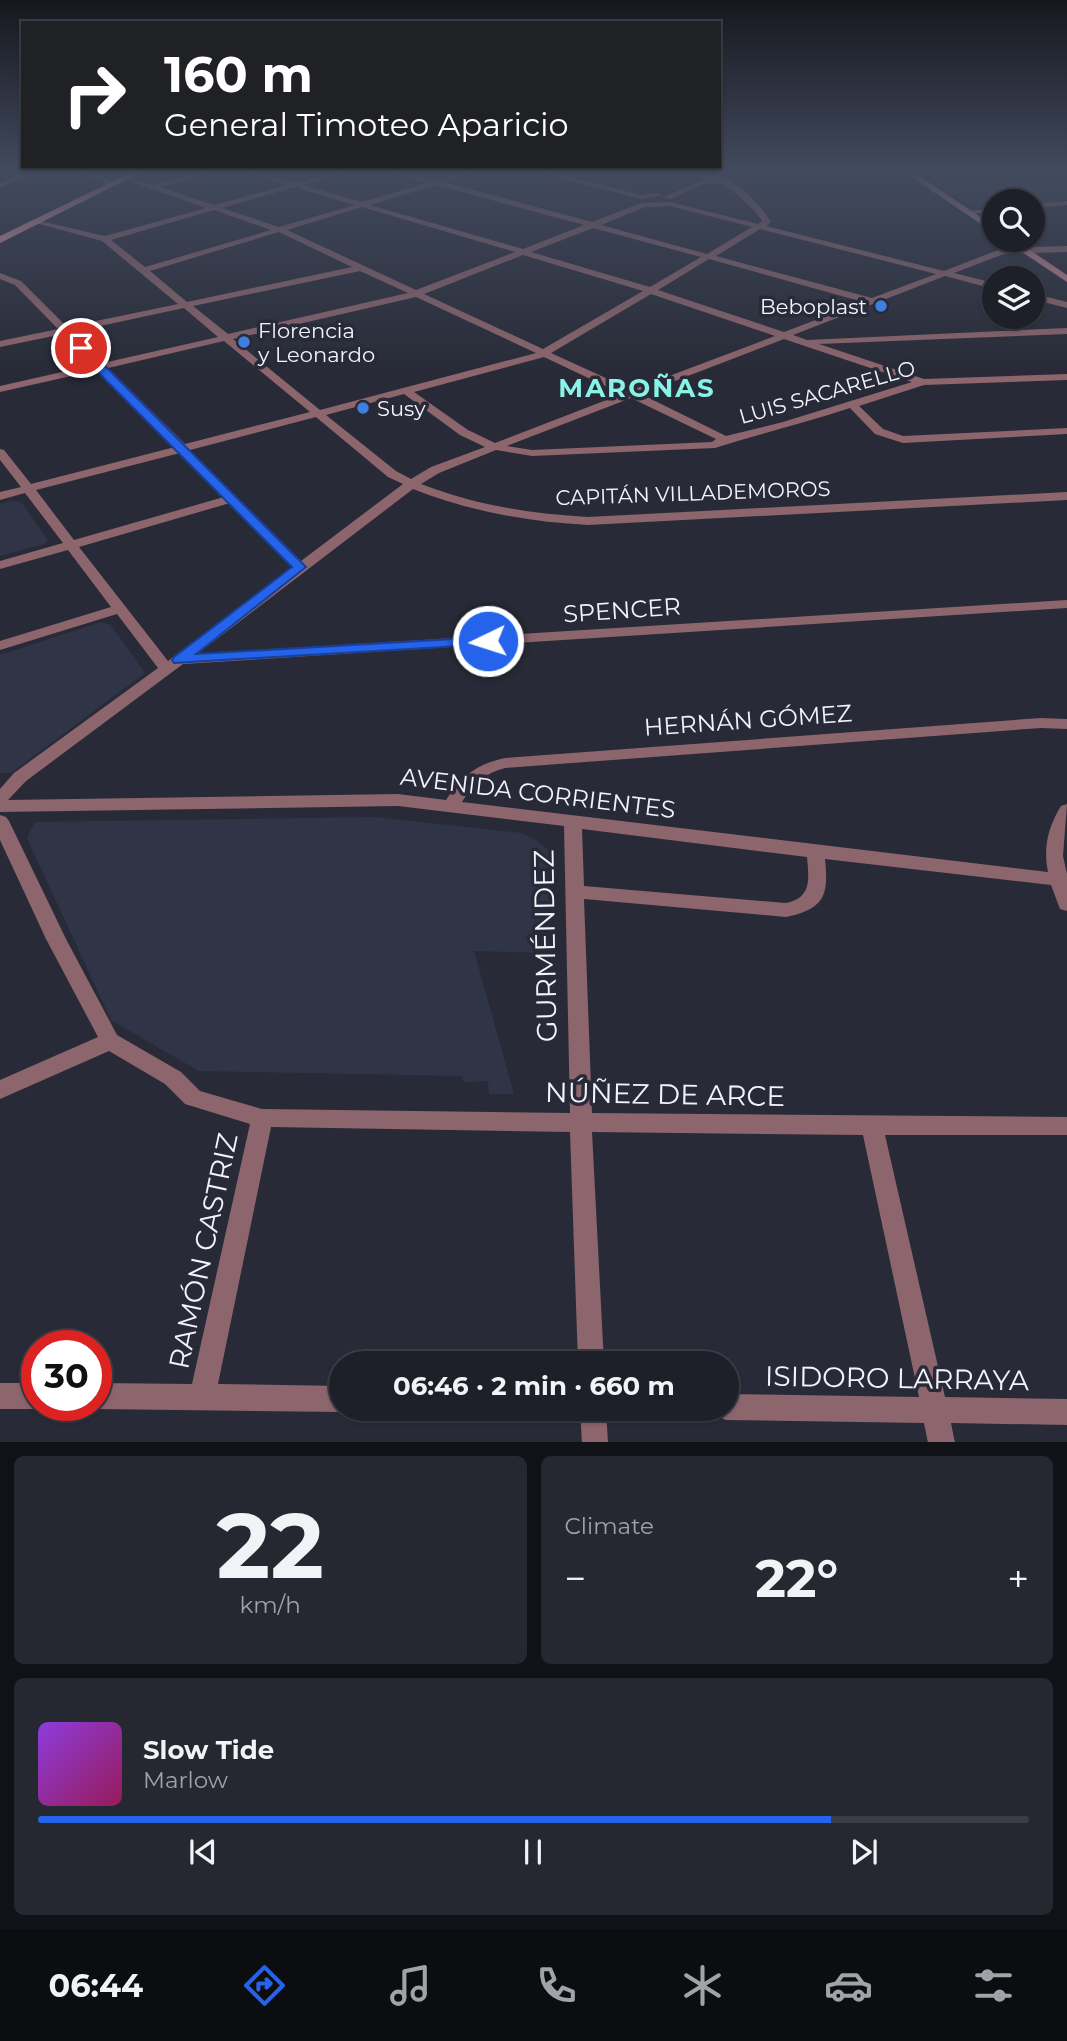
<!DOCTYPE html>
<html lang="en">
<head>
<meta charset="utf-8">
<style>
	body { margin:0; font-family:Montserrat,sans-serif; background:#262831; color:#f1f3f6; height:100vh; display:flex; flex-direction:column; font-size:26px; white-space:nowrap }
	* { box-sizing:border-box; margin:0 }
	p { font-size:23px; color:#a1a3a8 }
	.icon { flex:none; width:38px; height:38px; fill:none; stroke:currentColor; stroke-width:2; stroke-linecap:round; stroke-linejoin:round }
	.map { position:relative; height:1442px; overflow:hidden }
	.panel { display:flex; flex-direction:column; gap:14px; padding:14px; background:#101217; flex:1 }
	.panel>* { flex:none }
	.banner { position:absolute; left:21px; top:21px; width:700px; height:147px; border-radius:0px; box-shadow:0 2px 5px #0004,0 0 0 2px #3c3e46; background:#202124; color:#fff; overflow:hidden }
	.buttons { position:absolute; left:982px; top:189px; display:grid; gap:14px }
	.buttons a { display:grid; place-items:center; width:63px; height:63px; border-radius:50%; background:#1e2029; box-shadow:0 2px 5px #0004,0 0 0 2px #3c3e46; font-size:35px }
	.speed { position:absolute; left:21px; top:1330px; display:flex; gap:14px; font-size:35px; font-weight:700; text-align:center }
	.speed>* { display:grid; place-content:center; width:91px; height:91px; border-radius:50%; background:#1e2029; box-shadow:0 2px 5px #0004,0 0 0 2px #3c3e46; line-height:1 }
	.speed .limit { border:10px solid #d22; background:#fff; color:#111 }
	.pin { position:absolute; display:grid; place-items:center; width:60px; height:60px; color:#fff; margin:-30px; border:4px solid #fff; border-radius:50%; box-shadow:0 2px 7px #0007 }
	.me { position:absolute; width:77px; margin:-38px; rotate:266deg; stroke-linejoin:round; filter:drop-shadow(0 0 5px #0008) }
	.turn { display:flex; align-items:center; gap:24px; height:147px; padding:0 28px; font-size:32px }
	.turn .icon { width:91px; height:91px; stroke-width:2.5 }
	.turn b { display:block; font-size:49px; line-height:60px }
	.big { font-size:52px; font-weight:700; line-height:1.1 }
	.panel .widget { flex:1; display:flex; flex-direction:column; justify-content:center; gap:10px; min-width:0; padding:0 24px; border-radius:10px; background:#262831 }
	.panel .dial { align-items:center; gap:0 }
	.dial b { font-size:91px; line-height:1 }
	.song { display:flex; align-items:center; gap:21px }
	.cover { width:84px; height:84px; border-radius:10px; background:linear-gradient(135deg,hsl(270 70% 55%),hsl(330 70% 35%)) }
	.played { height:7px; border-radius:4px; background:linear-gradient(90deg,#2563eb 80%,#3c3e46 80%) }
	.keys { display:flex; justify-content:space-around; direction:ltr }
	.heat { display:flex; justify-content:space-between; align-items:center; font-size:38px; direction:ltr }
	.panel .tiles { flex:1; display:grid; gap:14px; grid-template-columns:1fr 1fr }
	.widget:last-child { grid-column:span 2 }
	.trip { position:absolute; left:329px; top:1351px; width:410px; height:70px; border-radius:35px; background:#1e2029; box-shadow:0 2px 5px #0004,0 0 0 2px #3c3e46; font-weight:700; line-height:70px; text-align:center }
	.menu { display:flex; height:112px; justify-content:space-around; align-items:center; background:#0c0d10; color:#a1a3a8 }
	.menu .icon { width:49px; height:49px }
	.menu .selected { color:#2563eb }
	.menu b { font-size:32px; color:#f1f3f6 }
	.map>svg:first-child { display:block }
	.built { fill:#2f3546 }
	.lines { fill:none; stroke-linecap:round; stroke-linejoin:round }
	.street { fill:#8d656c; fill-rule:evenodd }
	.secondary { fill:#c48490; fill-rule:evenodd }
	.primary { fill:#ee9dac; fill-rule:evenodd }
	.route { fill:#2563eb; stroke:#184099; stroke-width:2 }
	.shop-dot { fill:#3f7fe0; stroke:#282b37; stroke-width:2.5 }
	.labels { text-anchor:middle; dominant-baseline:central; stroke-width:7; stroke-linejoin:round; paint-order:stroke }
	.far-poi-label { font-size:21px; fill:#f1f4fb; stroke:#282b37; text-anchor:start }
	.far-street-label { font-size:21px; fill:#f1f4fb; stroke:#282b37 }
	.street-label { font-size:24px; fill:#f1f4fb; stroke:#282b37 }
	.far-district-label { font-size:26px; font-weight:bold; letter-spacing:2px; fill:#89f3e8; stroke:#282b37 }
	.near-street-label { font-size:28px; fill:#f1f4fb; stroke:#282b37 }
</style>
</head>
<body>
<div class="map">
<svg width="1067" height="1443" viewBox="0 0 1067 1443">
	<rect width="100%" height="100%" fill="#282b37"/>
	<g class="built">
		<path d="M 913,169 L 1056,169 L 1067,175 L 1067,200 L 1033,203 L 994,201 L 994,206 L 973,207 L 928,179 L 936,178 L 928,173 Z"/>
		<path d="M 10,501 L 21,502 L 48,540 L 44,544 L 0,556 L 0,504 Z"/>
		<path d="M 101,622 L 110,624 L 145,673 L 11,773 L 0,773 L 0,655 Z"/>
		<path d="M 374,817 L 522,833 L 536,840 L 548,850 L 549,953 L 474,951 L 514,1094 L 489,1094 L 488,1081 L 464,1082 L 462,1076 L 199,1071 L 111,1020 L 27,838 L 35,822 Z"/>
	</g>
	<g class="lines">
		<g class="street">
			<path d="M 33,169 L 43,169 L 0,188 L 0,183 Z"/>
			<path d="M 74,169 L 84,169 L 117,184 L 110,186 Z"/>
			<path d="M 212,169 L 224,169 L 160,187 L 214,205 L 287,185 L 238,169 C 257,169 278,183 296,182 C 316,182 334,169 354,169 L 303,185 L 362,202 L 427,183 L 383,169 C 400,169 416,178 433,180 C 449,181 467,169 483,169 L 444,182 L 592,222 L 641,203 L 670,202 L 758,224 L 762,221 C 756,211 748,205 740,197 C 712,171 701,186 670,199 L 663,197 L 706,179 L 673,169 C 686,169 700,177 713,176 C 722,175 730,169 740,169 L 721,178 C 741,183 760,205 771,222 L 766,226 L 944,271 L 1003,248 L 1067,246 L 1067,252 L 1004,254 L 954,273 L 994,283 L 994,289 L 945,276 L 793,335 L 807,340 L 1067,328 L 1067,334 L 819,344 L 924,379 L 1067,374 L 1067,380 L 924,385 L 859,406 L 883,429 L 903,436 L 1067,428 L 1067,434 L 903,443 L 875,434 L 850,408 C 805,423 759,434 715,448 L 532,456 L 496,450 L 439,473 L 421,484 C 475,505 531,514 588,517 L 1067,492 L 1067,500 L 588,525 C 528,522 469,511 413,489 L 197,654 L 1067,600 L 1067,608 L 183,664 L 26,781 L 8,800 L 398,794 L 446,800 C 461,776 477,764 505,758 L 1041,718 L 1067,719 L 1067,729 L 1041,728 L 505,768 C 485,773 472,785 462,802 L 1048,872 C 1043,848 1048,827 1061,806 L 1067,804 L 1063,856 L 1067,874 L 1067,911 L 1060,909 L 1051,885 L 825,859 C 829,896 824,909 786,917 L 584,899 L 592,1113 L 1067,1117 L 1067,1135 L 885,1135 L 945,1397 L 1067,1399 L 1067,1425 L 951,1423 L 955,1443 L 928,1443 L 924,1423 L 726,1420 L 717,1416 L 714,1409 L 726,1409 L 726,1394 L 919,1397 L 863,1135 L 592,1132 L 604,1363 L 578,1363 L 570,1132 L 271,1127 L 218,1384 L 341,1386 L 341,1409 L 349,1409 L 341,1412 L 96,1409 L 87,1405 L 96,1405 L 96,1383 L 192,1384 L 250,1124 L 185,1104 L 165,1084 L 109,1051 L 0,1099 L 0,1080 L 98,1037 L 46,939 L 0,840 L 0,815 L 6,817 L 9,821 L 66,939 L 117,1035 L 181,1072 L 200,1091 L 262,1109 L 570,1113 L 564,826 L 398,806 L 0,812 L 0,789 L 14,773 L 158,668 L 117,614 L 0,650 L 0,641 L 111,607 L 68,550 L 0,569 L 0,561 L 63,543 L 25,493 L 0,500 L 0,492 L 21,487 L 0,460 L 0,449 L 4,450 L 31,484 L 175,447 L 98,370 L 0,392 L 0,386 L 93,365 L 63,334 L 0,347 L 0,341 L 58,329 L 15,285 L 0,279 L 0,273 L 21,281 L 67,327 L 178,304 L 102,241 L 32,222 L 36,220 L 105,236 L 206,208 L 121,178 L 125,176 L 152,185 ZM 436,185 L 584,225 L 523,249 L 370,205 ZM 295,187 L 354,205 L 279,227 L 222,208 ZM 670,206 L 752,227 L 707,254 L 601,225 L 645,207 ZM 362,207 L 515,252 L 416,290 L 287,230 ZM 214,210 L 271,230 L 145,267 L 111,240 ZM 593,228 L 701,257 L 650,287 L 531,252 ZM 760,229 L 936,274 L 872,298 L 716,256 ZM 279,232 L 352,267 L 187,302 L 150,271 ZM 523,255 L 643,291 L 543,349 L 424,294 ZM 709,259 L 863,302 L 784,332 L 658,290 ZM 360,271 L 408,293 L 228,334 L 193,306 ZM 651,294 L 775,336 L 632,390 L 551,353 ZM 416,297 L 536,353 L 320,410 L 233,339 ZM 184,308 L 218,337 L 103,363 L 72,332 ZM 784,339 L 912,382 L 783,422 L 726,436 L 641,394 ZM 224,341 L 310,412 L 185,444 L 108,368 ZM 544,357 L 622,394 L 495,443 L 468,430 L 414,392 ZM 404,394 L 460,435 L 485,447 L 431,467 L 411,479 L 396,471 L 326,415 ZM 631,398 L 716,439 L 712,442 L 532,450 L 507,446 ZM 316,417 L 388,477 L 403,484 L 301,561 L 190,450 ZM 180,453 L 224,497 L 74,540 L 36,490 ZM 230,503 L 293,567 L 168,661 L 79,547 ZM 582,829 L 807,857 C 809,879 812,898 786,903 L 584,886 Z"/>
			<path d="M 527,169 L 539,169 L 641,195 L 658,193 L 662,195 L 641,199 Z"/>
			<path d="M 1067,201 L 1067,205 L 1032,208 L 1032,204 Z"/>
			<path d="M 994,208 L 994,212 L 968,214 L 964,212 Z"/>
			<path d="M 1032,293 L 1067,302 L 1067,308 L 1032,299 Z"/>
			<path d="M 0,1383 L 37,1383 L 37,1405 L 46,1405 L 37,1409 L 0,1409 Z"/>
			<path d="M 580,1409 L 606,1409 L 608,1443 L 582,1443 Z"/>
		</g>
		<g class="secondary">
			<path d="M 900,169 L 909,169 L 994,226 L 994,233 Z"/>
			<path d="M 1004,240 L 1015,240 L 1067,275 L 1067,282 Z"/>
		</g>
		<path class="primary" d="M 138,169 L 148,169 L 0,243 L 0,236 Z"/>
	</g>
	<linearGradient id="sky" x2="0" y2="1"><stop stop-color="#16181e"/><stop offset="0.46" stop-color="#424a5e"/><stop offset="1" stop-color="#424a5e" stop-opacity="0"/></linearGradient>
	<rect width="1067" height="371" fill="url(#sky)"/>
	<path class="route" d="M 77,346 L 85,346 L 306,567 L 196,654 L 488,637 L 493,638 L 495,641 L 493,644 L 174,663 L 172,660 L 174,657 L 292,567 L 77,351 Z"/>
	<g class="shop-dot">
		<circle cx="881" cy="306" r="7"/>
		<circle cx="244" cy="342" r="7"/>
		<circle cx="363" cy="408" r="7"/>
	</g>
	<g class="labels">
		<g class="far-poi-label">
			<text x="867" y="306" text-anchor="end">Beboplast</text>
			<text x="258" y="330">Florencia<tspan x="258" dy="24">y Leonardo</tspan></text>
			<text x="377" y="408">Susy</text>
		</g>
		<g class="far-street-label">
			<text transform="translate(827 392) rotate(-16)">LUIS SACARELLO</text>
			<text transform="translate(693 493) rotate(-2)">CAPITÁN VILLADEMOROS</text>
		</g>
		<g class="street-label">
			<text transform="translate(622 610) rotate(-4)">SPENCER</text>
			<text transform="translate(748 720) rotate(-4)">HERNÁN GÓMEZ</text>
			<text transform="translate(538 793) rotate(7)">AVENIDA CORRIENTES</text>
		</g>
		<g class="far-district-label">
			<text x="637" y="388">MAROÑAS</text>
		</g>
		<g class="near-street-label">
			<text transform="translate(545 946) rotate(-91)">GURMÉNDEZ</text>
			<text transform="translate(665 1094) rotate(1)">NÚÑEZ DE ARCE</text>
			<text transform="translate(203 1251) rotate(-78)">RAMÓN CASTRIZ</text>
			<text transform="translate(897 1378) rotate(1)">ISIDORO LARRAYA</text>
		</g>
	</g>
</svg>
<div class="buttons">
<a><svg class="icon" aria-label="search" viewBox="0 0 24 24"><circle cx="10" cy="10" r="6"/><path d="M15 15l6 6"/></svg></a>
<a><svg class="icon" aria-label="layers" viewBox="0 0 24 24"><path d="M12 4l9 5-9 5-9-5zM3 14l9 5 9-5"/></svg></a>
</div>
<div class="speed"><div class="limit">30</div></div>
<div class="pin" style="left:81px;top:348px;background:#d93025"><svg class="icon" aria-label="arrive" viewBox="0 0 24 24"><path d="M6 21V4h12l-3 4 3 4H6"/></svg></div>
<svg class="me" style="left:488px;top:641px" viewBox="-20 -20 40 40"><circle r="17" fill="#2563eb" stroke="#fff" stroke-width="3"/><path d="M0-11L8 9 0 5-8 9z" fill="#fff"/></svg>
<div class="trip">06:46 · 2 min · 660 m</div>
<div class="banner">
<div class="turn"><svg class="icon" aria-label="right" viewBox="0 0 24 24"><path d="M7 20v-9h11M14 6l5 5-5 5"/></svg><div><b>160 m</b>General Timoteo Aparicio</div></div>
</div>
</div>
<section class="panel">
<div class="tiles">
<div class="widget dial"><b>22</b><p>km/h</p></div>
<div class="widget"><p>Climate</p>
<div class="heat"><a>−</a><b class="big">22°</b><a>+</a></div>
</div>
<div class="widget">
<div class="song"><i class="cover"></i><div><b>Slow Tide</b><p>Marlow</p></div></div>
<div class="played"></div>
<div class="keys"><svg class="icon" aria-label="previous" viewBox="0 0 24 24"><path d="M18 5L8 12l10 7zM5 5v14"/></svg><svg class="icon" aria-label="pause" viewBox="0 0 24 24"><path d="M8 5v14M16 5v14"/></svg><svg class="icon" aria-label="next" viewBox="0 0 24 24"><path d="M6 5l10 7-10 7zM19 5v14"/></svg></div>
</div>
</div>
</section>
<nav class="menu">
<b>06:44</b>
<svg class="icon selected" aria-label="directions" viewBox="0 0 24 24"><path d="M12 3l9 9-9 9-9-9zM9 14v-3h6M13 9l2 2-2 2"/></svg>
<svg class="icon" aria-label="music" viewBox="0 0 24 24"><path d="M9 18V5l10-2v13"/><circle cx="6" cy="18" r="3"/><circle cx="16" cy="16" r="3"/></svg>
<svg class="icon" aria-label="phone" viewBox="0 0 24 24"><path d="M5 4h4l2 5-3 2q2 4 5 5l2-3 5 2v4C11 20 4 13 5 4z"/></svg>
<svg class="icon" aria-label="climate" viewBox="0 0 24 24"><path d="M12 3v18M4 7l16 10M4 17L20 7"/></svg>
<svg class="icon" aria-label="car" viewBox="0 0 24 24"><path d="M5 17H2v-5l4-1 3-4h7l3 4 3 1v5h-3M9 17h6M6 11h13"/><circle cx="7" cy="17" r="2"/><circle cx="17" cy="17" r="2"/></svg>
<svg class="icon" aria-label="filters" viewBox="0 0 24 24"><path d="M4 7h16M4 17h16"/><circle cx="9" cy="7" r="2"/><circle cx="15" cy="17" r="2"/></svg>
</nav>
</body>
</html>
